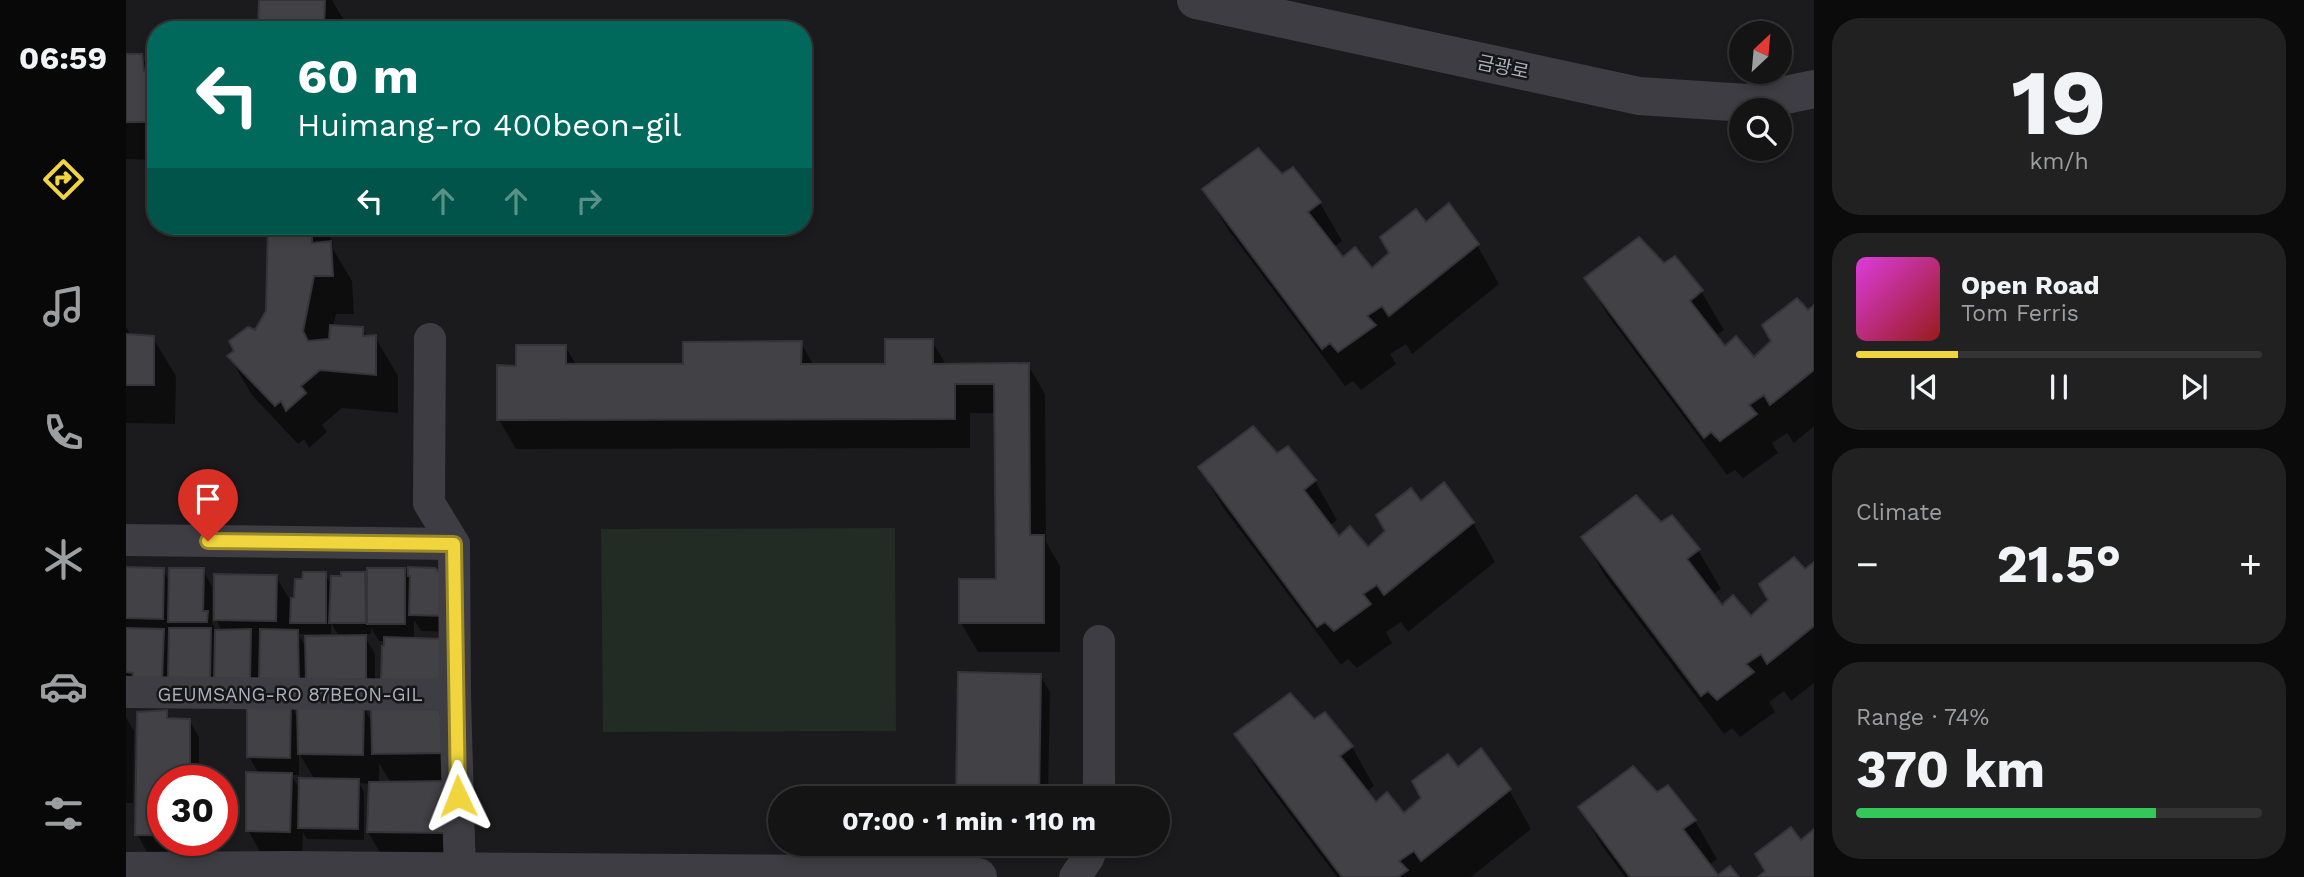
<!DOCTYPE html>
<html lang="en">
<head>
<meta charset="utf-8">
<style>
	body { margin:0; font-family:"Work Sans","Noto Sans KR",sans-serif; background:#212122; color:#f1f3f6; height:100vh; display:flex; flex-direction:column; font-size:26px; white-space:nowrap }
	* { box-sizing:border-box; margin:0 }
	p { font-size:23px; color:#9d9ea0 }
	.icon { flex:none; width:38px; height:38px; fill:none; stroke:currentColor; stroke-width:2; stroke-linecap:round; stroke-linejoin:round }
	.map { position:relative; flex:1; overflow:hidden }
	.side { display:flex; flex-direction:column; gap:18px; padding:18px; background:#0b0b0c; width:490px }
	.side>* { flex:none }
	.hud { position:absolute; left:21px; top:21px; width:665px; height:214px; border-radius:28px; box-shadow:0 4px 10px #0003,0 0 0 2px #333334; background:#00695c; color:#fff; overflow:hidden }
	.needle { width:46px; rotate:26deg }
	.tools { position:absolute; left:1603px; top:21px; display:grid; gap:14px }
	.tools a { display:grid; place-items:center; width:63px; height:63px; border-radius:50%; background:#141415; box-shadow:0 4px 10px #0003,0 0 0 2px #333334; font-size:35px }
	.speed { position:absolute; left:21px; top:765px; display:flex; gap:14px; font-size:35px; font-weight:700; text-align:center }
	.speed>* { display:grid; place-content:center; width:91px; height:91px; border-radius:50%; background:#141415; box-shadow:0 4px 10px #0003,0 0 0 2px #333334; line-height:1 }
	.speed .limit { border:10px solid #d22; background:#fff; color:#111 }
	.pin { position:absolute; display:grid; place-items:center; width:60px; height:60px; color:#fff; margin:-72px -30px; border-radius:50% 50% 50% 0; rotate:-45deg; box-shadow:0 0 7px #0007 }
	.pin .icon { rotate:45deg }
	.me { position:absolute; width:77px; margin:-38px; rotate:358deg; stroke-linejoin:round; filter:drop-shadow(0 0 5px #0008) }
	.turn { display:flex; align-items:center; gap:24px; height:147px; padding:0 35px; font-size:32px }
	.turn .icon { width:91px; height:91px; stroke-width:2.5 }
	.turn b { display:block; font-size:49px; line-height:60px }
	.lanes { display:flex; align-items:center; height:66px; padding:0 35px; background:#0003; justify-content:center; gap:35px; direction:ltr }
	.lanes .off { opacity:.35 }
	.big { font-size:52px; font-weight:700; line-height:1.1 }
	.side .tile { flex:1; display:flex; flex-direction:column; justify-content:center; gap:10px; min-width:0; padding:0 24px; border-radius:28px; background:#212122 }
	.side .dial { align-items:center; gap:0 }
	.dial b { font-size:91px; line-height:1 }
	.song { display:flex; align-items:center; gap:21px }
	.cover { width:84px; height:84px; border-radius:10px; background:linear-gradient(135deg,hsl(300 70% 55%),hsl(0 70% 35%)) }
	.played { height:7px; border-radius:4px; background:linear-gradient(90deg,#f0d53e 25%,#333334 25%) }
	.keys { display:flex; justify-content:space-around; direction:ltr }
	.heat { display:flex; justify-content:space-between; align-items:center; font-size:38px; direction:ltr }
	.charge { height:10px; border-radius:5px; background:linear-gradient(90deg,#34c759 74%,#333334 0) }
	.trip { position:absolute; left:642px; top:786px; width:402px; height:70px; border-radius:35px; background:#141415; box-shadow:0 4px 10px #0003,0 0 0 2px #333334; font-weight:700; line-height:70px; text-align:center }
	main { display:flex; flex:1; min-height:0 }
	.dock { display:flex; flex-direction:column; width:126px; justify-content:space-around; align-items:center; background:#080808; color:#9d9ea0 }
	.dock .icon { width:49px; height:49px }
	.dock .on { color:#f0d53e }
	.dock b { font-size:32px; color:#f1f3f6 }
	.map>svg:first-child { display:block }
	.garden { fill:#222b24 }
	.shadow { fill:#0007; fill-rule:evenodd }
	.building { fill:#424246; stroke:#353438; stroke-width:2 }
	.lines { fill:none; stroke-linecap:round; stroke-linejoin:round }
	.minor { stroke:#3d3d43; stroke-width:32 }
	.tertiary { stroke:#3d3d43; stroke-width:38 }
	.route-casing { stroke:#9c8a28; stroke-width:18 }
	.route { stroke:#f0d53e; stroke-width:12 }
	.labels { text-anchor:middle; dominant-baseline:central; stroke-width:5; stroke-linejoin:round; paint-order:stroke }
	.street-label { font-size:19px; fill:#adafbc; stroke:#161517 }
</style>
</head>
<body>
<main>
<nav class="dock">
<b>06:59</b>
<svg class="icon on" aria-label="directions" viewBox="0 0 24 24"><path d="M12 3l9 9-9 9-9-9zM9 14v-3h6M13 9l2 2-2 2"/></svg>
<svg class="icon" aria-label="music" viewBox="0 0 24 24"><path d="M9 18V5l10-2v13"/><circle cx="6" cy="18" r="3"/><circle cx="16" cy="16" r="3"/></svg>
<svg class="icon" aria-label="phone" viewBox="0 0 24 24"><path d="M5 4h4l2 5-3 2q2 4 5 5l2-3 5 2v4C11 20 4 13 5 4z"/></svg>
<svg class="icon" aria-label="climate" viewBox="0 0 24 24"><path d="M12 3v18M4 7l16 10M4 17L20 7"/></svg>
<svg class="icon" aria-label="car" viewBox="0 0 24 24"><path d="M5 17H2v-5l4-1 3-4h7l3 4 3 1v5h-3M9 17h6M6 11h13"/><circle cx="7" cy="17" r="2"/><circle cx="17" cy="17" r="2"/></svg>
<svg class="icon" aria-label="filters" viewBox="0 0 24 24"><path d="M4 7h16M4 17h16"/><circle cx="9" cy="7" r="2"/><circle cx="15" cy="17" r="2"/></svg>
</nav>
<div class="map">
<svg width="1688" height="877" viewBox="0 0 1688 877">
	<rect width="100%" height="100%" fill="#1b1a1c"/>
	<path class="garden" d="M 769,528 L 770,731 L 477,732 L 475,529 Z"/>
	<g class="shadow">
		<path d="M 135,0 L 206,0 L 220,24 L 220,30 L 183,30 L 177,21 L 174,22 L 179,30 L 134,30 Z"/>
		<path d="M 0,56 L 15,56 L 26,73 L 30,74 L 30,160 L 0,159 Z"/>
		<path d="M 1156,177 L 1194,203 L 1216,241 L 1208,247 L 1217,259 L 1246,271 L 1351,245 L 1373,284 L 1286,354 L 1280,344 L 1264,354 L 1270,364 L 1235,390 L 1227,381 L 1219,386 L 1101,228 L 1079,190 Z"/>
		<path d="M 144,226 L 198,226 L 207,242 L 207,249 L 226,281 L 228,314 L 210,314 L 207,327 L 236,329 L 241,337 L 249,337 L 272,376 L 272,413 L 216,408 L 196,425 L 201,432 L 183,448 L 178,439 L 172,444 L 126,395 L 103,356 L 129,333 L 142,312 Z"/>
		<path d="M 1537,265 L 1575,291 L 1598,330 L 1589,336 L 1599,348 L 1628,360 L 1688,308 L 1688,426 L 1668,443 L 1661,433 L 1646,443 L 1652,453 L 1617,478 L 1609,470 L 1601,475 L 1483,317 L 1460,278 Z"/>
		<path d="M 0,327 L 5,336 L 27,338 L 50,376 L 49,424 L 0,423 Z"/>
		<path d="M 806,341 L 820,365 L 902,365 L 919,394 L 920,542 L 934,566 L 934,652 L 852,652 L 835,623 L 871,581 L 870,413 L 844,413 L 844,448 L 390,449 L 373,420 L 391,367 L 439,346 L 451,366 L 559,366 L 675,343 L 688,366 L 761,366 Z"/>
		<path d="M 1162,448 L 1189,481 L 1211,520 L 1203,526 L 1212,538 L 1242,549 L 1318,484 L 1347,523 L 1369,562 L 1282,632 L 1275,622 L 1260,632 L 1266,643 L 1231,668 L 1222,659 L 1215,665 L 1096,506 L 1074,468 L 1151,455 Z"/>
		<path d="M 1534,524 L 1572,550 L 1595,589 L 1586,595 L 1596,607 L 1625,618 L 1688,564 L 1688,683 L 1665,701 L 1658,691 L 1643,702 L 1649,712 L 1614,737 L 1606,728 L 1598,734 L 1479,576 L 1457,537 Z"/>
		<path d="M 0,569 L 37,570 L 44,583 L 77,569 L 86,587 L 86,622 L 90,632 L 97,632 L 90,620 L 150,577 L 164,600 L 170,600 L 199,574 L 206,586 L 238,573 L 243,582 L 278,570 L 284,579 L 284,569 L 333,632 L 295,631 L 288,620 L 288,640 L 260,648 L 260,641 L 253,641 L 245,628 L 245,634 L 237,634 L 249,654 L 249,696 L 192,697 L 178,674 L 179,681 L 42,692 L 2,679 L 0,676 ZM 205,623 L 214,638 L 181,649 L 172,634 L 205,634 Z"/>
		<path d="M 914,675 L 924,692 L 922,798 L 832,798 Z"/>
		<path d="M 164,704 L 173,720 L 237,706 L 247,724 L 312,706 L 337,862 L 259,861 L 242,832 L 244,784 L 233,783 L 238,792 L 238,840 L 181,839 L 177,832 L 176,854 L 134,852 L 122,830 L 133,774 L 123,757 ZM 173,753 L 189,780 L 175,791 L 165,775 L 173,775 ZM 253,763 L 265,783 L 253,784 Z"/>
		<path d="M 40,712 L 45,720 L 63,720 L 73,737 L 73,780 L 37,780 L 37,840 L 72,840 L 72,852 L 21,852 L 11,834 Z"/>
		<path d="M 1199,714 L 1226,747 L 1248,786 L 1240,792 L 1249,804 L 1278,816 L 1332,769 L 1383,790 L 1405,829 L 1345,877 L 1211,877 L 1133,773 L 1111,734 L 1188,721 Z"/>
		<path d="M 0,717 L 8,731 L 7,803 L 0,803 Z"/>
		<path d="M 1531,794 L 1569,821 L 1591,859 L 1583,865 L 1592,877 L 1499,877 L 1476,846 L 1454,808 Z"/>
	</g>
	<g class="building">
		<path d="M 133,0 L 199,0 L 198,28 L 132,30 Z"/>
		<path d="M 0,54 L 16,54 L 18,71 L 30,72 L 30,122 L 0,122 Z"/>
		<path d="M 1132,148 L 1156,174 L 1167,167 L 1195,202 L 1182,212 L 1217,257 L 1229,247 L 1246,268 L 1263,253 L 1254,237 L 1290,209 L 1300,222 L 1323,203 L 1353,244 L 1263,316 L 1256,306 L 1241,316 L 1250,325 L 1212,352 L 1204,343 L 1196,349 L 1076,189 Z"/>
		<path d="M 142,226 L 186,226 L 186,243 L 205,241 L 207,276 L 188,276 L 177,331 L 182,341 L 203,339 L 204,325 L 237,327 L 237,336 L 250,335 L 250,375 L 194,370 L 175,386 L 180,393 L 160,411 L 155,401 L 149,406 L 101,356 L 108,351 L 103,341 L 122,327 L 129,330 L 140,311 Z"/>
		<path d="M 1513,237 L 1538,263 L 1549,256 L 1577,290 L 1564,301 L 1599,346 L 1610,336 L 1628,357 L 1645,341 L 1636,325 L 1671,298 L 1682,310 L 1688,305 L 1688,370 L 1644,405 L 1638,395 L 1623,405 L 1631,414 L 1594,441 L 1585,432 L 1578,438 L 1458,278 Z"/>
		<path d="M 0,334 L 28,336 L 28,385 L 0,385 Z"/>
		<path d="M 759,339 L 807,339 L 807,364 L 903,363 L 904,535 L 918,535 L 918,623 L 833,623 L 833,579 L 870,579 L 868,384 L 829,384 L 829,419 L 371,420 L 371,365 L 390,366 L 390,345 L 440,345 L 440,364 L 557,364 L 557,342 L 676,341 L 675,364 L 759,364 Z"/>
		<path d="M 1127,426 L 1151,453 L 1162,446 L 1190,480 L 1178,490 L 1213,536 L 1224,526 L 1242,547 L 1259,531 L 1250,515 L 1285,488 L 1295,501 L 1318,482 L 1348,522 L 1258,595 L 1251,585 L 1237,594 L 1245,604 L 1208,631 L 1199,622 L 1191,627 L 1072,467 Z"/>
		<path d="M 1510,495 L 1535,522 L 1546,515 L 1574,549 L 1561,559 L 1596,605 L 1607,595 L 1625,616 L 1642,600 L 1633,584 L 1668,557 L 1679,569 L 1688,562 L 1688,626 L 1641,664 L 1635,654 L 1620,664 L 1628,672 L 1591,700 L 1582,691 L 1575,696 L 1455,537 Z"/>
		<path d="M 0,567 L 38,568 L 37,619 L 0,618 Z"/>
		<path d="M 282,567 L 309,568 L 326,585 L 325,616 L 283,615 L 284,576 L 282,576 Z"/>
		<path d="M 43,568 L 78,568 L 77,611 L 82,611 L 81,622 L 42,622 Z"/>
		<rect x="241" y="568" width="38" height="56"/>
		<path d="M 177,572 L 200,572 L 200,623 L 164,623 L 165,598 L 168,598 L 169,579 L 176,579 Z"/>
		<path d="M 215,572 L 239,572 L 240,623 L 203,623 L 205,576 L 215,576 Z"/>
		<path d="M 88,574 L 151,575 L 150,621 L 88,620 Z"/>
		<path d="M 0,628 L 38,629 L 36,681 L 6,681 L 7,673 L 0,672 Z"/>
		<path d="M 43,628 L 85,628 L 84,679 L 42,678 Z"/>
		<path d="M 125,629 L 124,682 L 88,682 L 89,630 Z"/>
		<path d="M 134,629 L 172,630 L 173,682 L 133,682 Z"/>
		<path d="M 240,635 L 240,679 L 180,681 L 179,636 Z"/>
		<path d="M 258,637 L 320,639 L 313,681 L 255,680 L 256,646 L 258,646 Z"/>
		<path d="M 832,672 L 915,674 L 913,798 L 830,798 Z"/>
		<path d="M 1164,693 L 1188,719 L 1199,712 L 1227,746 L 1214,756 L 1250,802 L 1261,792 L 1278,813 L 1295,798 L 1286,781 L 1322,754 L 1332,767 L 1355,748 L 1385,789 L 1295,861 L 1288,851 L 1273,861 L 1282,870 L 1272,877 L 1216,877 L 1108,734 Z"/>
		<path d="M 165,702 L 164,758 L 121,757 L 121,705 Z"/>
		<path d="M 171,704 L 238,705 L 237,755 L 172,754 Z"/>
		<path d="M 245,704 L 313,704 L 320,753 L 246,754 Z"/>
		<path d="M 41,710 L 41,718 L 64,719 L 64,780 L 37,780 L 37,835 L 9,835 L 11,712 Z"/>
		<path d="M 1507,766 L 1531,792 L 1542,785 L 1570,820 L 1557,829 L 1592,875 L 1604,866 L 1613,877 L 1504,877 L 1452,807 Z"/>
		<path d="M 120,772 L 166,773 L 164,832 L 120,831 Z"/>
		<path d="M 173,778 L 233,779 L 232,829 L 172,828 Z"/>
		<path d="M 321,781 L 321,833 L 241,832 L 243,782 Z"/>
		<path d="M 1665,827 L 1675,840 L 1688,829 L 1688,877 L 1632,877 L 1639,871 L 1629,854 Z"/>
	</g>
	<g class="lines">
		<g class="minor">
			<path d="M 304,339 L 303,503 L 328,544 L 329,695 L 334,877"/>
			<path d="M 0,540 L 328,544"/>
			<path d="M 973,641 L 973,798"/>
			<path d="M 0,692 L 329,695"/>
			<path d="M 949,877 L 962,858 L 967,844"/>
		</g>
		<g class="tertiary">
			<path d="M 1070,0 L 1513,96 L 1621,103 L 1688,89"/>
			<path d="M 0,871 L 162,870 L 837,875 L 852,877"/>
		</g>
	</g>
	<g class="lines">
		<defs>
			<path id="route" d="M 82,541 L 328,544 L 332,796"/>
		</defs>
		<use href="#route" class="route-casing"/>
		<use href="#route" class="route"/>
	</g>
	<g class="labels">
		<g class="street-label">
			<text transform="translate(1377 67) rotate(12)">금광로</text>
			<text x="164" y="694">GEUMSANG-RO 87BEON-GIL</text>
		</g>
	</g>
</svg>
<div class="tools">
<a><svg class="needle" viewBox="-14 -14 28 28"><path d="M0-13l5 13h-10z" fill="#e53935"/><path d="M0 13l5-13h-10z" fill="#9d9ea0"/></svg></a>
<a><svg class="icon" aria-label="search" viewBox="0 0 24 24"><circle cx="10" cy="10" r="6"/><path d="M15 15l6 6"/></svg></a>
</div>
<div class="speed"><div class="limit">30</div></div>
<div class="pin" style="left:82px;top:541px;background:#d93025"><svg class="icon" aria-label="arrive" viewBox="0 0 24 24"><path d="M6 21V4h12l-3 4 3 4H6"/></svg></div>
<svg class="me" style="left:332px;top:796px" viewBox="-20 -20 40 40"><path d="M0-17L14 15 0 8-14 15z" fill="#f0d53e" stroke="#fff" stroke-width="4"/></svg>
<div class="trip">07:00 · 1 min · 110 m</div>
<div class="hud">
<div class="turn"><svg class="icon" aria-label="left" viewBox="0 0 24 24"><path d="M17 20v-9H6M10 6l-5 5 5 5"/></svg><div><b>60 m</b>Huimang-ro 400beon-gil</div></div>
<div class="lanes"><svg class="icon" aria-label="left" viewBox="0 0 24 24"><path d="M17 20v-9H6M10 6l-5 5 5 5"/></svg><svg class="icon off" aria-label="ahead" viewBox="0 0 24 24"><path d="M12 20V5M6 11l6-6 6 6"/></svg><svg class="icon off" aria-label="ahead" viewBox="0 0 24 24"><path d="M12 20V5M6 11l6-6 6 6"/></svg><svg class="icon off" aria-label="right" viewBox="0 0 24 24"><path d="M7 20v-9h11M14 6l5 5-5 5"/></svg></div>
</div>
</div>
<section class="side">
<div class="tile dial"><b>19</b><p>km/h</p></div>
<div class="tile">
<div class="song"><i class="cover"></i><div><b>Open Road</b><p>Tom Ferris</p></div></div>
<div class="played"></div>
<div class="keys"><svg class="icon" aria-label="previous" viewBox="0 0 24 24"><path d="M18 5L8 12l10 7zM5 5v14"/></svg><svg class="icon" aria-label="pause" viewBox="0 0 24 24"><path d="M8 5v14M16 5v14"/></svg><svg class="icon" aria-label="next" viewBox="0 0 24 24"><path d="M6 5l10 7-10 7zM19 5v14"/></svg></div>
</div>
<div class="tile"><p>Climate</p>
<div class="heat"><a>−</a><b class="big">21.5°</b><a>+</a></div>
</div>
<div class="tile"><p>Range · 74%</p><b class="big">370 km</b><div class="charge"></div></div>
</section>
</main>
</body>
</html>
